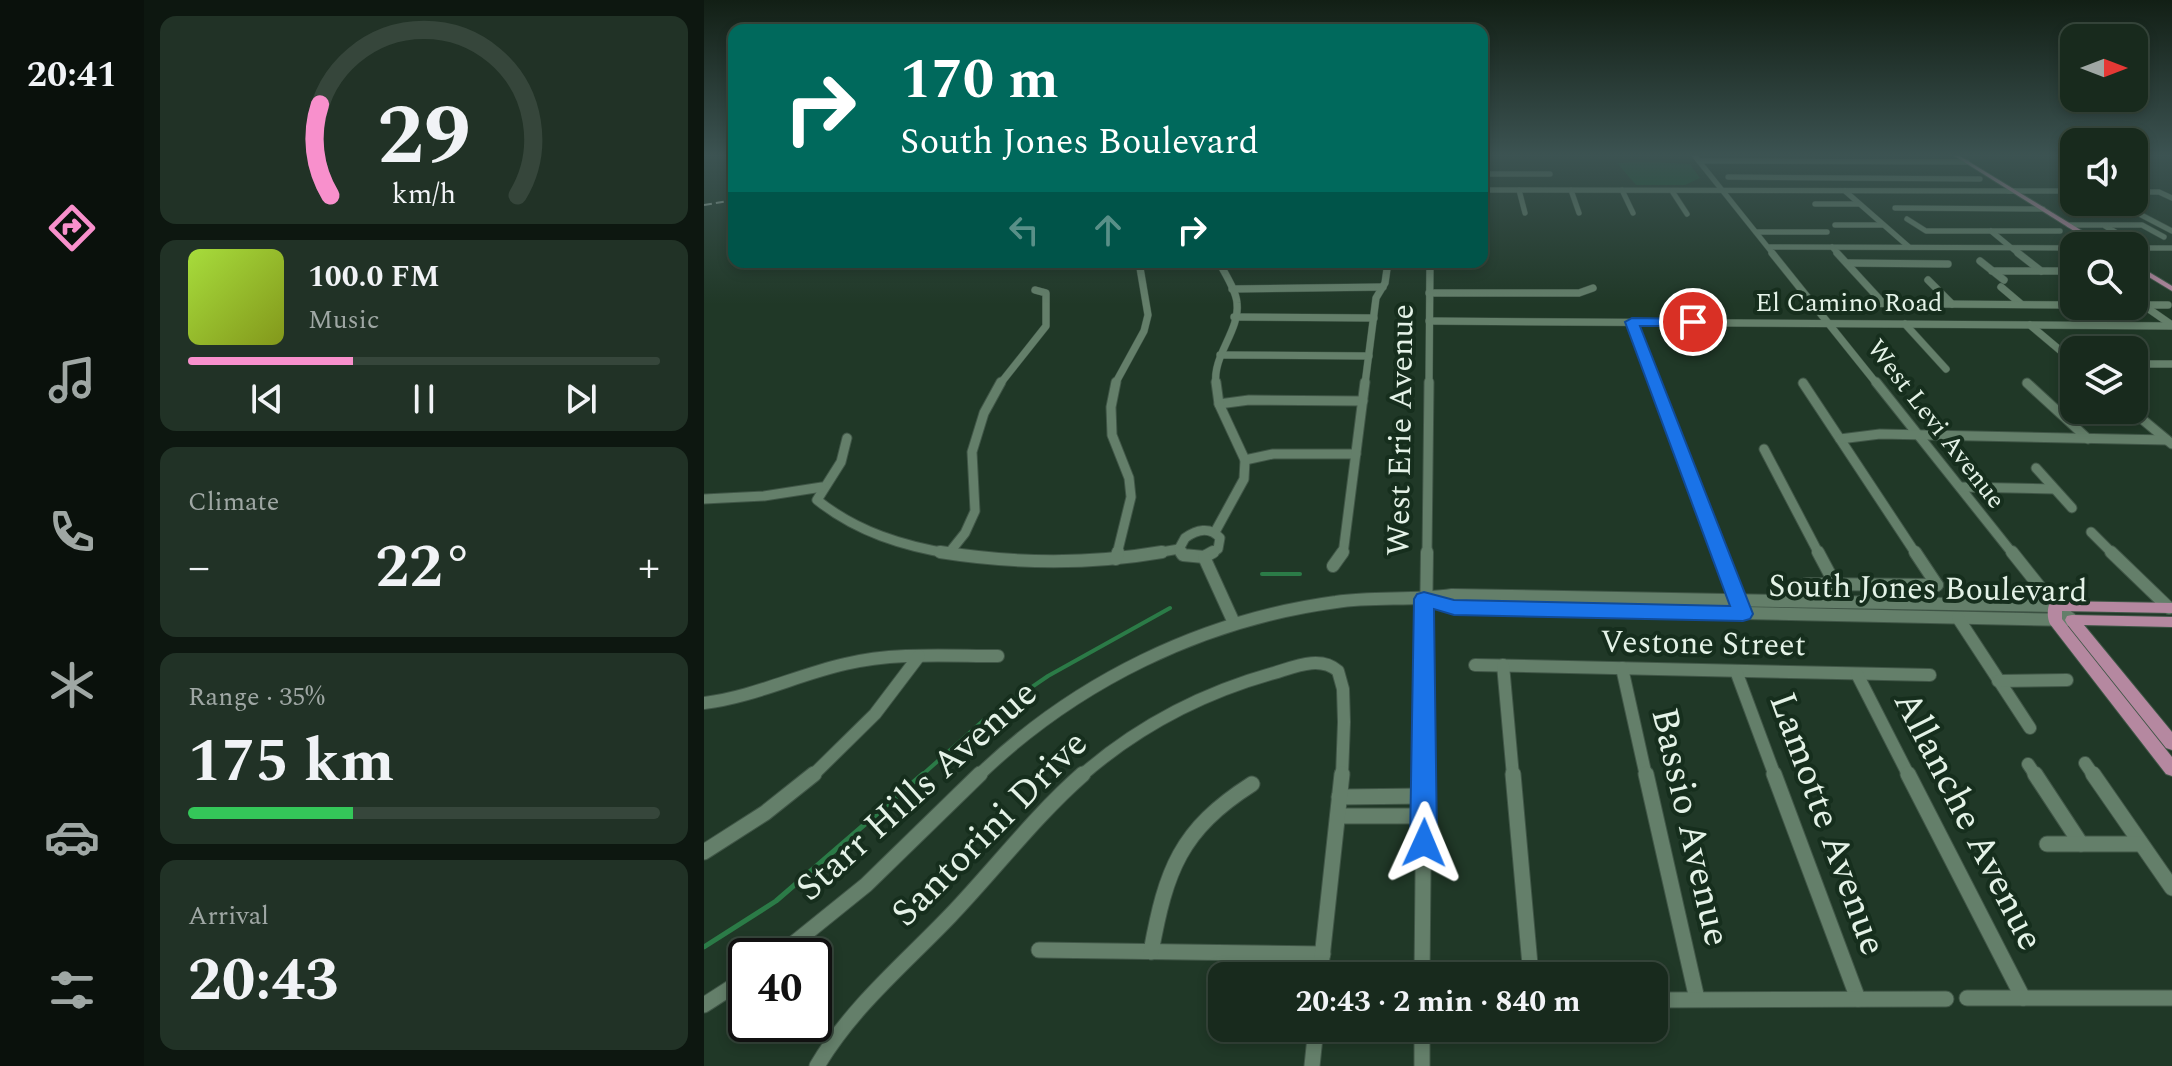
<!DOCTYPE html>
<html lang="en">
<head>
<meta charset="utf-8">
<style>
	body { margin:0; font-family:Spectral,serif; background:#213226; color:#f1f3f6; height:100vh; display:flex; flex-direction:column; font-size:30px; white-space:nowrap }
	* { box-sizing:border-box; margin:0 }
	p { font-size:26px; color:#9fa7a4 }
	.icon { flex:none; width:44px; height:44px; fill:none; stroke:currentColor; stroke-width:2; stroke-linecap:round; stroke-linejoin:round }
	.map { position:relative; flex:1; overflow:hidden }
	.sheet { display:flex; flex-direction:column; gap:16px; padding:16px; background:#0d1710; width:560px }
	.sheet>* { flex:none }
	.hud { position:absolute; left:24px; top:24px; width:760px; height:244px; border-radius:16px; box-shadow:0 4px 12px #0003,0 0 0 2px #36463b; background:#00695c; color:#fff; overflow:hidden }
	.needle { width:52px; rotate:90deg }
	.controls { position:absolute; left:1356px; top:24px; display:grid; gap:16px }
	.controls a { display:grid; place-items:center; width:88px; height:88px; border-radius:16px; background:#182a1d; box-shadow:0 4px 12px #0003,0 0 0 2px #36463b; font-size:40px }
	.speed { position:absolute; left:24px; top:938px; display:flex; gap:16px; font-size:40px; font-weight:700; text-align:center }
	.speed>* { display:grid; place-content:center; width:104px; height:104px; border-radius:50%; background:#182a1d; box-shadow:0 4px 12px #0003,0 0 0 2px #36463b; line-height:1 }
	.speed .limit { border:4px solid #111; border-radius:12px; background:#fff; color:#111 }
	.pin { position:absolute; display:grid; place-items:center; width:68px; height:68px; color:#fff; margin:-34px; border:4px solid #fff; border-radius:50%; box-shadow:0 2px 8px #0007 }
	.me { position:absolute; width:88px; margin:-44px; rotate:1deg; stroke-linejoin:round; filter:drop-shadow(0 0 6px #0008) }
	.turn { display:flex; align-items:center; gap:28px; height:168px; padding:0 40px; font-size:36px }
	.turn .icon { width:104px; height:104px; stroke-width:2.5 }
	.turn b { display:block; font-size:56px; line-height:68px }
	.lanes { display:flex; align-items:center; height:76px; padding:0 40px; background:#0003; justify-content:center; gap:40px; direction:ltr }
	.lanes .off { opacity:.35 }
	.big { font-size:60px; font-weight:700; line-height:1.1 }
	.sheet .tile { flex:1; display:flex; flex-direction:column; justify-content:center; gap:12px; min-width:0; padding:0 28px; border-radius:16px; background:#213226 }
	.sheet .dial { align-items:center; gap:0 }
	.dial svg { height:208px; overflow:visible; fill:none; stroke:#36463b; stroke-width:7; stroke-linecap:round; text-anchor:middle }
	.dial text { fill:#f1f3f6; stroke:none }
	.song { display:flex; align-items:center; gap:24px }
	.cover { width:96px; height:96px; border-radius:12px; background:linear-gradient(135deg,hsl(80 70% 55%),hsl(70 70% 35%)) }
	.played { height:8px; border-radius:4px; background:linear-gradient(90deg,#f890cc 35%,#36463b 35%) }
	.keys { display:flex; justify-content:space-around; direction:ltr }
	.heat { display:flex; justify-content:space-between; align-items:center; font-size:44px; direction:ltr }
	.charge { height:12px; border-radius:6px; background:linear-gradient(90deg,#34c759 35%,#36463b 0) }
	.trip { position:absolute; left:504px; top:962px; width:460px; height:80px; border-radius:16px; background:#182a1d; box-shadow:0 4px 12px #0003,0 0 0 2px #36463b; font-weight:700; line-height:80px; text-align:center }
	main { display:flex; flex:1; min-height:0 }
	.tabs { display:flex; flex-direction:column; width:144px; justify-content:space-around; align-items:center; background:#0a110c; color:#9fa7a4 }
	.tabs .icon { width:56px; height:56px }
	.tabs .on { color:#f890cc }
	.tabs b { font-size:36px; color:#f1f3f6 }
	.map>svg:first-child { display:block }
	.green { fill:#16522d }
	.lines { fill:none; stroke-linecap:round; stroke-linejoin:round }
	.stream-far1 { stroke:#2b7b47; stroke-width:4 }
	.stream { stroke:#2b7b47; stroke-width:5 }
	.minor-far4-casing { stroke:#405647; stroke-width:6 }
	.minor-far3-casing { stroke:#405647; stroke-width:8 }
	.minor-far2-casing { stroke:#405647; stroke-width:11 }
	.minor-far1-casing { stroke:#405647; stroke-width:14 }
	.minor-casing { stroke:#405647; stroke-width:17 }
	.major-casing { stroke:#405647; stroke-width:2 }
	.minor-far4 { stroke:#647f6a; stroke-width:5 }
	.minor-far3 { stroke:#647f6a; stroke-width:7 }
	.minor-far2 { stroke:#647f6a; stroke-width:9 }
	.minor-far1 { stroke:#647f6a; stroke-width:12 }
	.minor { stroke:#647f6a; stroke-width:15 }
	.major { fill:#b588a0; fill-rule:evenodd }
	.rail { stroke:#a3b4a7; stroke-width:2; stroke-dasharray:8 4; stroke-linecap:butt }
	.route { fill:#1a73e8; stroke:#114b97; stroke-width:2 }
	.labels { text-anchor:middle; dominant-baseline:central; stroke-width:8; stroke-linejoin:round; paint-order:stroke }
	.far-street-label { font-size:26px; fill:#e4f2e7; stroke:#162e1d }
	.street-label { font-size:32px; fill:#e4f2e7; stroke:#162e1d }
	.near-street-label { font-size:38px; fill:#e4f2e7; stroke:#162e1d }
</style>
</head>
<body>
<main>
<nav class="tabs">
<b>20:41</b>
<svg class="icon on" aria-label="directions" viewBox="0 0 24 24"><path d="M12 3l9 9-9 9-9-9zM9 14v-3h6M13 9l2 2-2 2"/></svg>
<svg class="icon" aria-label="music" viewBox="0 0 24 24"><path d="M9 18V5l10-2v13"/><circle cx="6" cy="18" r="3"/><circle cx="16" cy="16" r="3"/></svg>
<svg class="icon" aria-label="phone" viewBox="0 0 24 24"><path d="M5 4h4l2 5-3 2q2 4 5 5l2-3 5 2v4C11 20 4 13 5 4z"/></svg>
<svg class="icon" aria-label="climate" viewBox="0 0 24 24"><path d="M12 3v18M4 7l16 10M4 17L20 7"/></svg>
<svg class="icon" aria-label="car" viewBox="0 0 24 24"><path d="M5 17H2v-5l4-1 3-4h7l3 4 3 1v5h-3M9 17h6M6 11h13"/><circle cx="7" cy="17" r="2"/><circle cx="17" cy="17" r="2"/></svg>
<svg class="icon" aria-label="filters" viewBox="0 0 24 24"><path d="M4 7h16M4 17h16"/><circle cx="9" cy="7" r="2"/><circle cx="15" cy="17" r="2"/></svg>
</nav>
<section class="sheet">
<div class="tile dial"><svg viewBox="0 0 100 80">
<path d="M14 69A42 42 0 1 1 86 69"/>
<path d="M14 69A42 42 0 0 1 10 34" stroke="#f890cc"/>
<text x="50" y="56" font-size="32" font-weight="700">29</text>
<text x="50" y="72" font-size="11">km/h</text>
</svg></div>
<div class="tile">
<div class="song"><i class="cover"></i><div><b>100.0 FM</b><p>Music</p></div></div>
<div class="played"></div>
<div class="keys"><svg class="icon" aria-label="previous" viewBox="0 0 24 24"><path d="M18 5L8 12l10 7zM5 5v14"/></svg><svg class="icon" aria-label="pause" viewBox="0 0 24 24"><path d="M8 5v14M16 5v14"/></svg><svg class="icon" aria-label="next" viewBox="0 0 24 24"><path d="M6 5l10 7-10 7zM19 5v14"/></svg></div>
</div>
<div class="tile"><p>Climate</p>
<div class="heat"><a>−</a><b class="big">22°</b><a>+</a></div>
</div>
<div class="tile"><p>Range · 35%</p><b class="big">175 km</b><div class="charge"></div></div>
<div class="tile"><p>Arrival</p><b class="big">20:43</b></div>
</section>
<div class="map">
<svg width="1468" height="1066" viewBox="0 0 1468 1066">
	<rect width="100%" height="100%" fill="#203827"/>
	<path class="green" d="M 943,162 L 986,164 L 996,178 L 981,185 L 932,185 L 913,163 Z"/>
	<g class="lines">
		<g class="stream-far1">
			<path d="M 558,574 L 596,574"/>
			<path d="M 217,776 L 281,719 L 344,676 L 466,608"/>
		</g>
		<path class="stream" d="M 0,947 L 72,901 L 219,774"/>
		<defs>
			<g id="minor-far4">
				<path d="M 990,155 L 1070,255"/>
				<path d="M 995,161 L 1263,162"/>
				<path d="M 778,174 L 846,174"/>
				<path d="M 1024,177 L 1276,179"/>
				<path d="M 778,190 L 1311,191"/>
				<path d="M 815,190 L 821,213"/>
				<path d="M 867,190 L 875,213"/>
				<path d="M 918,190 L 929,213"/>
				<path d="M 968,191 L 983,214"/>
				<path d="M 1141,191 L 1205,247"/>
				<path d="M 1304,191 L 1370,191"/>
				<path d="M 1430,192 L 1455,192 L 1468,198"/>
				<path d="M 1111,204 L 1155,204"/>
				<path d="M 1361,206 L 1438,205"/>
				<path d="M 1420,206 L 1468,231"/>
				<path d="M 1191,208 L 1339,209"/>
				<path d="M 1203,219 L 1222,231 L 1356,231"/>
				<path d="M 1131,225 L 1179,225"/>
				<path d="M 1365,225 L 1438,225 L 1460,237"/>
				<path d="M 1401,226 L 1420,237"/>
				<path d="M 1287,231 L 1316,255"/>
				<path d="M 1052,232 L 1123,232"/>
				<path d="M 1065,247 L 1370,248"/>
				<path d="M 1128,247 L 1135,255"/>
				<path d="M 1430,248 L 1468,248"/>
			</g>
			<g id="minor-far3">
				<path d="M 1068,253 L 1173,384"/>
				<path d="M 1133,253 L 1179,303"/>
				<path d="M 1314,253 L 1337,271"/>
				<path d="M 1276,261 L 1300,280"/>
				<path d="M 632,262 L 726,264"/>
				<path d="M 1143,263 L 1244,264"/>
				<path d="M 516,264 L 537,262"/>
				<path d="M 1288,271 L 1370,271"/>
				<path d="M 1224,280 L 1248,304"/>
				<path d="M 1297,287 L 1317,304"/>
				<path d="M 1365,288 L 1370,292"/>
				<path d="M 528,289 L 679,287"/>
				<path d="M 725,293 L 875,293 L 889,288"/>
				<path d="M 1110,303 L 1370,305"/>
				<path d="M 1430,305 L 1464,305"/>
				<path d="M 1439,305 L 1468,325"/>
				<path d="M 530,317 L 670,318"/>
				<path d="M 725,321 L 1468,326"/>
				<path d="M 928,322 L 952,384"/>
				<path d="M 1201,324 L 1242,369"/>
				<path d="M 1326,325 L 1370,362"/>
				<path d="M 516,355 L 665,356"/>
				<path d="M 1430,364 L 1468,364"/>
				<path d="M 296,384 L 342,326 L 342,293 L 331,290"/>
				<path d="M 411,384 L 440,331 L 444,315 L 435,262"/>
				<path d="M 512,384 C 508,356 536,331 533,303 C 532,290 521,274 515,262"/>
				<path d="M 661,384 L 672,298 L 681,283 L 684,262"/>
				<path d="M 725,384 L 726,262"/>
			</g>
			<g id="minor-far2">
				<path d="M 412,382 L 407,407 L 408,435 L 425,478 L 427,497 L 413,554"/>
				<path d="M 951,382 L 1017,554"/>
				<path d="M 1172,382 L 1309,554"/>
				<path d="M 1099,383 L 1212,554"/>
				<path d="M 1323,383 L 1384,439"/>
				<path d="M 515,404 L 545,400 L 659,401"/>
				<path d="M 1427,410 L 1468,444"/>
				<path d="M 143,438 L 137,462 L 113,500 C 153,532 199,546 248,554"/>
				<path d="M 1136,439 L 1176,434 L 1463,440"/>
				<path d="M 1060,449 L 1115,554"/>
				<path d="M 541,460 L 569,454 L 652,454"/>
				<path d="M 1332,468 L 1368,508"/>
				<path d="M 1256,487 L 1350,489"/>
				<path d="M 0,499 L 60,496 L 118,487"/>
				<path d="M 511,532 L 540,479 L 541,460 L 515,404 L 512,382"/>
				<path d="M 1387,532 L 1409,554"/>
				<path d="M 245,553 L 261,533 L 271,511 L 268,452 L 280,413 L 297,382"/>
				<path d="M 446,554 L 475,549"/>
				<path d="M 478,554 L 475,549 L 481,538 C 492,530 506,526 516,538 L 514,549 L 506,554"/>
				<path d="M 639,554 L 661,382"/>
				<path d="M 723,554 L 725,382"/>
			</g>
			<g id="minor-far1">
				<path d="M 236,552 C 312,564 383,565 458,552"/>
				<path d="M 477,552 L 479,555 L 500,557 L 509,552"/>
				<path d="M 1016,552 L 1036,604"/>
				<path d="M 1114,552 L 1131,584"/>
				<path d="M 1211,552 L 1233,585"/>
				<path d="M 1308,552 L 1351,606 L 1368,620"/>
				<path d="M 1407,552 L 1465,608"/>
				<path d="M 500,557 L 530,623"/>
				<path d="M 412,559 L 414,552"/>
				<path d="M 629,566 L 639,552"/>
				<path d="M 1102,584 L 1233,585"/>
				<path d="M 726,601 L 750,607 L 1368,620"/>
				<path d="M 1254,618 L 1326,728"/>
				<path d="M 771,665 L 1226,675"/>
				<path d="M 799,665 L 809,776"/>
				<path d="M 918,668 L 942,776"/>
				<path d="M 1032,671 L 1071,776"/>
				<path d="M 1153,674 L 1205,776"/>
				<path d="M 1294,681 L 1363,680"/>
				<path d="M 0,703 C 49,697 93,675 141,664 C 191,652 243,656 294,656"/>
				<path d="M 1381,763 L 1390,776"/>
				<path d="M 1324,764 L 1332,776"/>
				<path d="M 108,776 L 171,714 L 215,656"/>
				<path d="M 274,776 C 371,682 498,620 632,602 C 670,596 709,601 748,595 L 1351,606"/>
				<path d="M 377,776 C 433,727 498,693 570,673 C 590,667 616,655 634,671 L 639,689 L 640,722 L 638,776"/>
				<path d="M 720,776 L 723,552"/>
			</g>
			<g id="minor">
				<path d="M 809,774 L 827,976"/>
				<path d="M 942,774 L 993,999"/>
				<path d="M 1070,774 L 1154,999"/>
				<path d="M 1204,774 L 1319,998"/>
				<path d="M 1331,774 L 1377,844"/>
				<path d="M 1389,774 L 1468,888"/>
				<path d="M 635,797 L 720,796"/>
				<path d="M 634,816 L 720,816"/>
				<path d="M 1343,844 L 1437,844"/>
				<path d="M 0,852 L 61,813 L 110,774"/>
				<path d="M 335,950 L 619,954"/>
				<path d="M 447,952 C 462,870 476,830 548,784"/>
				<path d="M 74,956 L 162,885 L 276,774"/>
				<path d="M 616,976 L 638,774"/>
				<path d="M 718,976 L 720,774"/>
				<path d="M 1263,998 L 1468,998"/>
				<path d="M 950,1000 L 1242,999"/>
				<path d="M 0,1005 L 42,978"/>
				<path d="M 718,1028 L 718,1066"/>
				<path d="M 113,1066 C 148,1007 199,965 246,916 C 291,869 330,817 379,774"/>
				<path d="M 608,1066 L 612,1028"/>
			</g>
			<g id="major">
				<path d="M 1249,155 L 1254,155 L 1403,246 L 1394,246 Z"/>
				<path d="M 1430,263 L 1468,286 L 1468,291 L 1430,268 Z"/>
				<path d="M 1351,601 L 1468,603 L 1468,613 L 1358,611 L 1358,619 L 1468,757 L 1468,776 L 1462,774 L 1346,624 C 1343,618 1343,608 1346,603 Z"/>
				<path d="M 1368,615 L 1468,617 L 1468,627 L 1380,625 L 1468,732 L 1468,750 L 1462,748 L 1363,624 L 1361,620 L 1363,616 Z"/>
			</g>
		</defs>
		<use href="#minor-far4" class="minor-far4-casing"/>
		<use href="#minor-far3" class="minor-far3-casing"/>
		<use href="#minor-far2" class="minor-far2-casing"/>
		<use href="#minor-far1" class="minor-far1-casing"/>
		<use href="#minor" class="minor-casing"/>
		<use href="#major" class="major-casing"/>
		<use href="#minor-far4" class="minor-far4"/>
		<use href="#minor-far3" class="minor-far3"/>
		<use href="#minor-far2" class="minor-far2"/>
		<use href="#minor-far1" class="minor-far1"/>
		<use href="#minor" class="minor"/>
		<use href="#major" class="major"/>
		<path class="rail" d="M 0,205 L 30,200"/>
	</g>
	<linearGradient id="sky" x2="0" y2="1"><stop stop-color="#121f15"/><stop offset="0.51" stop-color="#3c5352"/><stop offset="1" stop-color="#3c5352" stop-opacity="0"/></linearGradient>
	<rect width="1468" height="304" fill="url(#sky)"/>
	<path class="route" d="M 928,318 L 989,319 L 996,322 L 989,326 L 936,326 L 1049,614 L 1046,619 L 1039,621 L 750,615 L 730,609 L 733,843 L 729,851 L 720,855 L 710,851 L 706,843 L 710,599 L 713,594 L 720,592 L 750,600 L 1026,606 L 921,322 Z"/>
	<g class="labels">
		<g class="far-street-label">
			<text x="1145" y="303">El Camino Road</text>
			<text transform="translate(1232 424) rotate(52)">West Levi Avenue</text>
		</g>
		<g class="street-label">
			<text transform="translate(697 430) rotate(-89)">West Erie Avenue</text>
			<text transform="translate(1224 589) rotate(1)">South Jones Boulevard</text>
			<text transform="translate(999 644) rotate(1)">Vestone Street</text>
		</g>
		<g class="near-street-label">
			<text transform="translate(213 791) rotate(-42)">Starr Hills Avenue</text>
			<text transform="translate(1264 821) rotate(63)">Allanche Avenue</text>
			<text transform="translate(1123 824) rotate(70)">Lamotte Avenue</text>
			<text transform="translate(986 827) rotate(77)">Bassio Avenue</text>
			<text transform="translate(286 829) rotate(-45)">Santorini Drive</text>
		</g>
	</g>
</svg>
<div class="controls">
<a><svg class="needle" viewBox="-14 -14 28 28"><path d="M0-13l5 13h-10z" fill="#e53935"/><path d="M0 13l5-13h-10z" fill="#9fa7a4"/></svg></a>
<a><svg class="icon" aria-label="sound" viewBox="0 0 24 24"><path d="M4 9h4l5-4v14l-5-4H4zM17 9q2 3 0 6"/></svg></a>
<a><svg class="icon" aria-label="search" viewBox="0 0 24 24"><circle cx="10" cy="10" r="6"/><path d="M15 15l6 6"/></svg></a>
<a><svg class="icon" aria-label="layers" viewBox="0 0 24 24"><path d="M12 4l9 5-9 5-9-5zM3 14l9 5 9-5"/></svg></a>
</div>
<div class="speed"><div class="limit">40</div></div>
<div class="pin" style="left:989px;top:322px;background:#d93025"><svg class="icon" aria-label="arrive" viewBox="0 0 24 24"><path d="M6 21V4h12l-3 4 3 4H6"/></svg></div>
<svg class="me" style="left:720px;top:843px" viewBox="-20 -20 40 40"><path d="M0-17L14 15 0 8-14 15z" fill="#1a73e8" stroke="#fff" stroke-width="4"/></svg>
<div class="trip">20:43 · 2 min · 840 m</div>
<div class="hud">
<div class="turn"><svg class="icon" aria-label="right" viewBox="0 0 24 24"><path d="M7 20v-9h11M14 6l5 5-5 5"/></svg><div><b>170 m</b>South Jones Boulevard</div></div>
<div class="lanes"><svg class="icon off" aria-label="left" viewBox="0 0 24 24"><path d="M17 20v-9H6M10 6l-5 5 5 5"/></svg><svg class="icon off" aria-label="ahead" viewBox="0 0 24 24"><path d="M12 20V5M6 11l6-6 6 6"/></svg><svg class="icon" aria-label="right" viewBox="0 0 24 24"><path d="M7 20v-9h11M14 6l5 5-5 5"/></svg></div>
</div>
</div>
</main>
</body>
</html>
